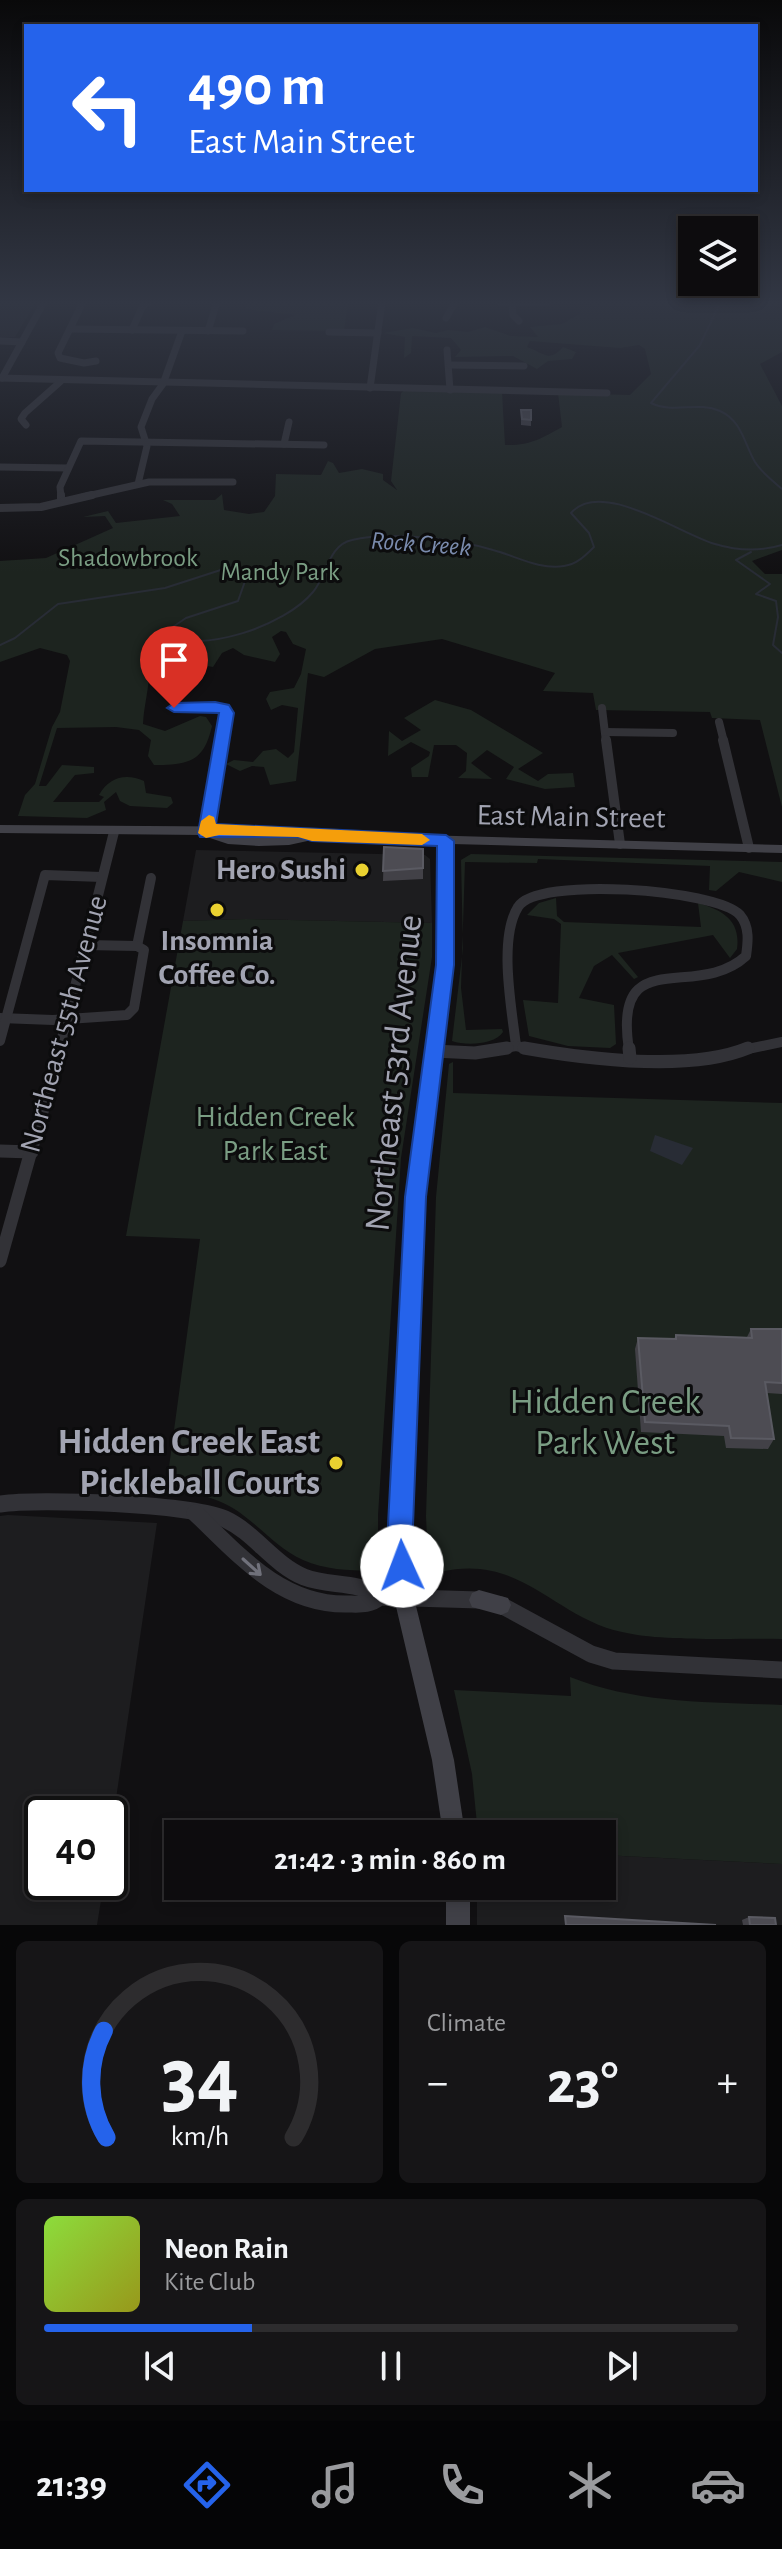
<!DOCTYPE html>
<html lang="en">
<head>
<meta charset="utf-8">
<style>
	body { margin:0; font-family:"Alegreya Sans",sans-serif; background:#161517; color:#f1f3f6; height:100vh; display:flex; flex-direction:column; font-size:30px; white-space:nowrap }
	* { box-sizing:border-box; margin:0 }
	p { font-size:26px; color:#9a9b9e }
	.icon { flex:none; width:44px; height:44px; fill:none; stroke:currentColor; stroke-width:2; stroke-linecap:round; stroke-linejoin:round }
	.map { position:relative; height:1925px; overflow:hidden }
	.drawer { display:flex; flex-direction:column; gap:16px; padding:16px; background:#070708; flex:1 }
	.drawer>* { flex:none }
	.hud { position:absolute; left:24px; top:24px; width:734px; height:168px; border-radius:0px; box-shadow:0 4px 12px #0003,0 0 0 2px #2d2c2e; background:#2563eb; color:#fff; overflow:hidden }
	.fabs { position:absolute; left:678px; top:216px; display:grid; gap:16px }
	.fabs a { display:grid; place-items:center; width:80px; height:80px; border-radius:0px; background:#0d0c0e; box-shadow:0 4px 12px #0003,0 0 0 2px #2d2c2e; font-size:40px }
	.speed { position:absolute; left:24px; top:1796px; display:flex; gap:16px; font-size:40px; font-weight:700; text-align:center }
	.speed>* { display:grid; place-content:center; width:104px; height:104px; border-radius:50%; background:#0d0c0e; box-shadow:0 4px 12px #0003,0 0 0 2px #2d2c2e; line-height:1 }
	.speed .limit { border:4px solid #111; border-radius:12px; background:#fff; color:#111 }
	.pin { position:absolute; display:grid; place-items:center; width:68px; height:68px; color:#fff; margin:-82px -34px; border-radius:50% 50% 50% 0; rotate:-45deg; box-shadow:0 0 8px #0007 }
	.pin .icon { rotate:45deg }
	.me { position:absolute; width:88px; margin:-44px; rotate:358deg; stroke-linejoin:round; filter:drop-shadow(0 0 6px #0008) }
	.turn { display:flex; align-items:center; gap:28px; height:168px; padding:0 32px; font-size:36px }
	.turn .icon { width:104px; height:104px; stroke-width:2.5 }
	.turn b { display:block; font-size:56px; line-height:68px }
	.big { font-size:60px; font-weight:600; line-height:1.1 }
	.drawer .widget { flex:1; display:flex; flex-direction:column; justify-content:center; gap:12px; min-width:0; padding:0 28px; border-radius:12px; background:#161517 }
	.drawer .dial { align-items:center; gap:0 }
	.dial svg { height:208px; overflow:visible; fill:none; stroke:#2d2c2e; stroke-width:7; stroke-linecap:round; text-anchor:middle }
	.dial text { fill:#f1f3f6; stroke:none }
	.song { display:flex; align-items:center; gap:24px }
	.cover { width:96px; height:96px; border-radius:12px; background:linear-gradient(135deg,hsl(90 70% 55%),hsl(60 70% 35%)) }
	.played { height:8px; border-radius:4px; background:linear-gradient(90deg,#2563eb 30%,#2d2c2e 30%) }
	.keys { display:flex; justify-content:space-around; direction:ltr }
	.heat { display:flex; justify-content:space-between; align-items:center; font-size:44px; direction:ltr }
	.drawer .tiles { flex:1; display:grid; gap:16px; grid-template-columns:1fr 1fr }
	.widget:last-child { grid-column:span 2 }
	.trip { position:absolute; left:164px; top:1820px; width:452px; height:80px; border-radius:0px; background:#0d0c0e; box-shadow:0 4px 12px #0003,0 0 0 2px #2d2c2e; font-weight:600; line-height:80px; text-align:center }
	.dock { display:flex; height:128px; justify-content:space-around; align-items:center; background:#050506; color:#9a9b9e }
	.dock .icon { width:56px; height:56px }
	.dock .selected { color:#2563eb }
	.dock b { font-size:36px; color:#f1f3f6 }
	.map>svg:first-child { display:block }
	.built { fill:#1d1d1f }
	.green { fill:#1d241f }
	.water { fill:#282c35 }
	.lines { fill:none; stroke-linecap:round; stroke-linejoin:round }
	.stream { stroke:#282c35; stroke-width:2 }
	.street-far4 { stroke:#323237; stroke-width:7 }
	.street-far3 { stroke:#323237; stroke-width:8 }
	.street-far2 { stroke:#323237; stroke-width:10 }
	.street-far1 { stroke:#323237; stroke-width:13 }
	.street { stroke:#323237; stroke-width:17 }
	.secondary { fill:#404047; fill-rule:evenodd }
	.wall { fill:#424147 }
	.building { fill:#4d4c53; stroke:#5a5a62; stroke-width:2 }
	.oneway { stroke:#70717b }
	.route { fill:#2563eb; stroke:#184099; stroke-width:2 }
	.slow { fill:#f59e0b }
	.poi-dot { fill:#ead130; stroke:#0c0c0d; stroke-width:3 }
	.labels { text-anchor:middle; dominant-baseline:central; stroke-width:6; stroke-linejoin:round; paint-order:stroke }
	.far-water-label { font-size:26px; font-style:italic; fill:#7a8bad; stroke:#0c0c0d }
	.far-park-label { font-size:26px; fill:#7a9d83; stroke:#0c0c0d }
	.street-label { font-size:30px; fill:#a2a4b2; stroke:#0c0c0d }
	.poi-label { font-size:30px; font-weight:bold; fill:#a2a4b2; stroke:#0c0c0d; text-anchor:end }
	.park-label { font-size:30px; fill:#7a9d83; stroke:#0c0c0d }
	.near-street-label { font-size:36px; fill:#a2a4b2; stroke:#0c0c0d }
	.near-park-label { font-size:36px; fill:#7a9d83; stroke:#0c0c0d }
	.near-poi-label { font-size:36px; font-weight:bold; fill:#a2a4b2; stroke:#0c0c0d; text-anchor:end }
</style>
</head>
<body>
<div class="map">
<svg width="782" height="1925" viewBox="0 0 782 1925">
	<rect width="100%" height="100%" fill="#111012"/>
	<g class="built">
		<path d="M 0,302 L 36,302 L 15,337 L 0,338 Z"/>
		<path d="M 196,850 L 425,855 L 430,859 L 432,923 L 247,919 L 183,921 Z"/>
		<path d="M 8,1515 L 157,1523 L 110,1839 L 110,1814 L 42,1814 L 42,1882 L 104,1882 L 97,1925 L 0,1925 L 0,1516 Z"/>
		<path d="M 602,1855 L 782,1864 L 782,1925 L 477,1925 L 477,1886 L 602,1886 Z"/>
	</g>
	<g class="green">
		<path d="M 248,302 L 348,302 L 344,331 L 272,330 L 274,324 L 295,315 L 246,309 Z"/>
		<path d="M 609,302 L 778,302 L 776,308 L 782,311 L 782,352 L 760,364 L 782,406 L 782,550 L 752,561 L 765,574 L 782,574 L 782,807 L 760,720 L 712,718 L 710,712 L 596,710 L 593,693 L 543,691 L 555,673 L 442,639 L 375,649 L 324,677 L 308,673 L 296,781 L 270,785 L 264,767 L 252,766 L 240,771 L 226,764 L 234,760 L 253,762 L 263,751 L 276,749 L 288,758 L 294,752 L 298,708 L 282,705 L 271,710 L 266,699 L 270,692 L 294,688 L 301,674 L 306,649 L 293,644 L 286,632 L 281,631 L 272,637 L 280,654 L 275,662 L 244,655 L 233,648 L 222,653 L 213,667 L 163,658 L 149,667 C 150,686 144,704 143,724 L 165,731 L 200,716 L 206,717 L 212,726 C 204,761 190,765 154,765 L 148,756 L 151,740 L 139,730 L 116,727 L 57,728 L 39,786 L 46,786 L 62,765 L 94,767 L 94,773 L 75,775 L 53,802 L 99,802 L 104,797 L 99,795 C 109,777 126,773 144,781 L 146,793 L 171,797 L 173,803 L 167,808 L 130,806 L 120,801 L 116,792 L 104,802 L 106,810 L 87,818 L 18,816 L 25,795 L 35,784 L 52,727 L 60,712 L 70,661 L 67,655 L 40,648 L 0,662 L 0,561 L 46,558 L 113,528 L 105,516 L 83,517 L 108,511 L 116,523 L 180,516 L 172,504 L 163,500 L 215,500 L 222,494 L 224,510 L 249,514 L 264,512 L 275,496 L 276,474 L 321,475 L 328,461 L 333,463 L 339,473 L 362,469 L 383,474 L 383,480 L 397,490 L 391,481 L 401,393 L 405,390 L 502,392 L 505,445 C 530,446 542,438 562,427 L 558,393 L 630,395 L 651,374 L 645,349 L 639,345 L 620,348 L 530,341 L 527,347 C 544,353 549,363 563,347 L 576,352 L 572,359 L 548,361 L 537,369 L 513,356 L 455,357 L 461,350 L 451,338 L 412,336 L 411,353 L 404,358 L 405,337 L 383,333 L 413,328 L 436,333 L 448,330 L 468,332 L 485,327 L 511,336 L 538,337 L 530,327 L 562,324 L 580,314 L 580,306 Z"/>
		<path d="M 435,700 L 471,710 L 543,753 L 518,769 L 538,781 L 548,774 L 573,773 L 575,787 L 545,789 L 506,779 L 514,767 L 487,750 L 471,763 L 492,779 L 458,778 L 466,771 L 467,753 L 456,745 L 434,745 L 428,777 L 412,777 L 411,768 L 429,756 L 430,752 L 411,742 L 388,756 L 389,731 L 402,741 L 421,730 L 404,718 Z"/>
		<path d="M 471,854 L 782,862 L 782,882 L 739,872 L 716,891 L 709,890 L 710,866 L 538,859 L 537,863 L 465,862 L 461,988 L 466,1030 L 502,1029 L 503,1032 C 494,1045 466,1046 452,1041 L 463,948 L 461,860 Z"/>
		<path d="M 556,898 L 557,916 L 564,922 L 701,927 L 698,903 C 722,910 741,920 737,949 L 730,958 L 713,935 L 618,953 L 638,977 L 634,979 L 612,955 L 594,966 L 579,998 L 614,1005 L 616,1044 L 610,1048 L 568,1046 L 529,1036 L 523,1000 L 558,1003 L 561,924 L 554,919 L 527,915 L 539,903 Z"/>
		<path d="M 246,919 L 432,923 L 432,957 L 401,1158 L 378,1515 L 378,1564 L 371,1571 C 348,1570 325,1570 303,1560 C 281,1550 267,1534 248,1519 C 225,1499 196,1492 166,1489 L 200,1239 L 126,1236 L 183,921 Z"/>
		<path d="M 453,1062 L 453,1093 L 782,1103 L 782,1639 C 736,1638 664,1642 622,1632 C 553,1617 522,1553 440,1572 L 428,1562 L 426,1516 L 436,1197 L 449,1064 Z"/>
		<path d="M 570,1677 C 638,1704 710,1702 782,1705 L 782,1864 L 602,1855 L 602,1834 L 478,1834 L 472,1774 L 454,1690 L 571,1696 Z"/>
	</g>
	<path class="water" d="M 655,1135 L 693,1148 L 682,1165 L 650,1151 Z"/>
	<g class="lines">
		<g class="stream">
			<path d="M 714,302 L 719,305 L 700,345 L 651,403 C 673,414 697,401 720,411 C 742,421 744,443 755,462 C 762,473 773,481 782,489"/>
			<path d="M 751,552 L 736,560 L 770,584 L 756,594 L 776,601 L 778,617 L 773,645 L 782,653"/>
			<path d="M 0,645 L 15,638 L 58,604 L 165,588 L 233,566 L 249,570 L 238,601 L 186,618 L 161,635 C 202,654 285,626 313,592 C 327,576 328,545 352,540 C 389,531 457,539 493,550 C 516,556 539,570 564,566 C 577,564 585,556 594,547 L 589,533 L 571,513 C 601,478 680,534 715,544 C 738,551 759,552 782,545"/>
		</g>
		<g class="street-far4">
			<path d="M 83,302 L 58,353 L 60,358 L 84,363 L 96,361"/>
			<path d="M 501,302 L 548,302"/>
			<path d="M 512,303 L 513,315 L 519,321"/>
			<path d="M 446,318 L 455,302"/>
			<path d="M 70,329 L 243,331"/>
			<path d="M 132,330 L 143,305 L 150,302"/>
			<path d="M 208,331 L 217,302"/>
			<path d="M 329,332 L 378,333"/>
			<path d="M 0,341 L 22,342"/>
			<path d="M 447,350 L 450,390"/>
			<path d="M 450,365 L 524,366"/>
			<path d="M 0,378 L 607,393"/>
			<path d="M 2,378 L 44,302"/>
			<path d="M 370,388 L 382,302"/>
			<path d="M 26,425 L 21,419 L 25,413 L 60,382"/>
			<path d="M 284,444 L 289,422"/>
			<path d="M 0,467 L 68,468"/>
			<path d="M 138,484 L 147,446 L 141,427 L 152,399 L 163,384 L 182,331"/>
			<path d="M 61,497 L 60,487 L 81,441 L 324,445"/>
			<path d="M 83,497 L 149,482 L 233,482"/>
		</g>
		<g class="street-far3">
			<path d="M 61,495 L 61,501"/>
			<path d="M 0,508 L 41,507 L 92,495"/>
			<path d="M 174,708 L 224,708 L 227,713 L 222,742"/>
			<path d="M 602,708 L 606,742"/>
			<path d="M 719,722 L 724,742"/>
			<path d="M 605,732 L 673,733"/>
		</g>
		<g class="street-far2">
			<path d="M 606,740 L 620,844"/>
			<path d="M 723,740 L 749,848"/>
			<path d="M 206,833 L 222,740"/>
			<path d="M 137,946 L 151,878"/>
			<path d="M 0,1018 L 53,1020 L 127,1015 L 134,1008 L 144,950 L 137,946 L 86,945"/>
			<path d="M 0,1041 L 45,875 L 102,877"/>
			<path d="M 516,1046 C 512,1010 498,939 518,907 C 536,876 716,889 740,915 C 750,927 748,942 746,956 C 696,1002 612,941 629,1050"/>
			<path d="M 59,1050 L 114,832"/>
			<path d="M 495,1050 L 516,1046 L 536,1050"/>
			<path d="M 743,1050 L 782,1042"/>
		</g>
		<g class="street-far1">
			<path d="M 524,1048 C 587,1059 690,1072 748,1048"/>
			<path d="M 629,1048 L 630,1058"/>
			<path d="M 434,1051 L 475,1053 L 507,1048"/>
			<path d="M 0,1151 L 32,1152"/>
			<path d="M 0,1261 L 60,1048"/>
		</g>
		<g class="street">
			<path d="M 0,1504 C 37,1498 194,1504 225,1519 C 255,1533 273,1564 304,1577 C 329,1587 357,1580 380,1597"/>
			<path d="M 195,1513 C 238,1554 280,1604 345,1604 C 359,1604 369,1606 380,1597 L 479,1600"/>
			<path d="M 501,1605 L 591,1654 L 614,1661 L 782,1670"/>
		</g>
		<g class="secondary">
			<path d="M 0,825 L 300,827 L 314,832 L 782,845 L 782,853 L 452,844 L 453,951 L 423,1197 L 410,1525 L 414,1598 L 454,1760 L 465,1834 L 443,1834 L 432,1760 L 394,1598 L 390,1525 L 407,1197 L 439,951 L 440,844 L 312,840 L 289,845 L 259,846 L 228,844 L 201,835 L 0,833 ZM 227,835 L 298,835 L 259,838 Z"/>
			<path d="M 479,1590 L 508,1598 L 511,1605 L 508,1612 L 501,1615 L 472,1607 L 469,1600 L 472,1593 Z"/>
			<rect x="446" y="1886" width="24" height="39"/>
		</g>
	</g>
	<g class="wall">
		<path d="M 521,410 L 531,420 L 531,426 L 521,425 Z"/>
		<path d="M 384,847 L 423,849 L 423,879 L 383,881 Z"/>
		<path d="M 751,1329 L 782,1329 L 782,1394 L 767,1393 L 774,1439 L 768,1449 L 726,1448 L 724,1436 L 641,1432 L 635,1349 L 638,1338 L 674,1339 L 676,1335 L 747,1337 Z"/>
		<path d="M 749,1917 L 776,1925 L 743,1925 L 742,1920 Z"/>
	</g>
	<g class="building">
		<path d="M 521,410 L 531,410 L 531,420 L 522,419 Z"/>
		<path d="M 384,847 L 423,849 L 423,868 L 383,871 Z"/>
		<path d="M 751,1329 L 782,1329 L 782,1383 L 765,1382 L 774,1439 L 731,1438 L 729,1426 L 645,1422 L 638,1338 L 676,1339 L 676,1335 L 752,1338 Z"/>
		<path d="M 565,1916 L 716,1925 L 566,1925 Z"/>
		<path d="M 749,1917 L 775,1918 L 776,1925 L 750,1925 Z"/>
	</g>
	<defs><path id="oneway-shaft" d="M-6 0H5M1.5-3L5.5 0L1.5 3" fill="none" stroke-width="1.6" stroke-linecap="round" stroke-linejoin="round" transform="scale(2)"/></defs>
	<use class="oneway" href="#oneway-shaft" transform="translate(252 1567) rotate(42)"/>
	<linearGradient id="sky" x2="0" y2="1"><stop stop-color="#09090a"/><stop offset="0.53" stop-color="#323744"/><stop offset="1" stop-color="#323744" stop-opacity="0"/></linearGradient>
	<rect width="782" height="572" fill="url(#sky)"/>
	<path class="route" d="M 215,702 L 229,705 L 234,713 L 216,824 L 446,835 L 454,841 L 454,965 L 426,1197 L 413,1525 L 415,1566 L 411,1575 L 402,1579 L 393,1575 L 389,1566 L 388,1525 L 405,1197 L 436,965 L 437,846 L 312,841 L 298,837 L 200,837 L 198,833 L 219,713 L 174,712 L 167,708 L 174,703 Z"/>
	<path class="slow" d="M 209,815 L 214,817 L 216,824 L 422,834 L 430,840 L 422,845 L 312,841 L 298,837 L 219,835 L 206,838 L 198,833 L 201,821 Z"/>
	<g class="poi-dot">
		<circle cx="362" cy="870" r="8"/>
		<circle cx="217" cy="910" r="8"/>
		<circle cx="336" cy="1463" r="8"/>
	</g>
	<g class="labels">
		<g class="far-water-label">
			<text transform="translate(421 544) rotate(4)">Rock Creek</text>
		</g>
		<g class="far-park-label">
			<text x="128" y="558">Shadowbrook</text>
			<text x="280" y="572">Mandy Park</text>
		</g>
		<g class="street-label">
			<text transform="translate(571 817) rotate(1)">East Main Street</text>
			<text transform="translate(64 1024) rotate(-75)">Northeast 55th Avenue</text>
		</g>
		<g class="poi-label">
			<text x="346" y="870">Hero Sushi</text>
			<text x="217" y="941" text-anchor="middle">Insomnia<tspan x="217" dy="34">Coffee Co.</tspan></text>
		</g>
		<g class="park-label">
			<text x="275" y="1117">Hidden Creek<tspan x="275" dy="34">Park East</tspan></text>
		</g>
		<g class="near-street-label">
			<text transform="translate(394 1073) rotate(-84)">Northeast 53rd Avenue</text>
		</g>
		<g class="near-park-label">
			<text x="605" y="1402">Hidden Creek<tspan x="605" dy="41">Park West</tspan></text>
		</g>
		<g class="near-poi-label">
			<text x="320" y="1442">Hidden Creek East<tspan x="320" dy="41">Pickleball Courts</tspan></text>
		</g>
	</g>
</svg>
<div class="fabs">
<a><svg class="icon" aria-label="layers" viewBox="0 0 24 24"><path d="M12 4l9 5-9 5-9-5zM3 14l9 5 9-5"/></svg></a>
</div>
<div class="speed"><div class="limit">40</div></div>
<div class="pin" style="left:174px;top:708px;background:#d93025"><svg class="icon" aria-label="arrive" viewBox="0 0 24 24"><path d="M6 21V4h12l-3 4 3 4H6"/></svg></div>
<svg class="me" style="left:402px;top:1566px" viewBox="-20 -20 40 40"><circle r="19" fill="#fff"/><path d="M0-13L10 11 0 6-10 11z" fill="#2563eb"/></svg>
<div class="trip">21:42 · 3 min · 860 m</div>
<div class="hud">
<div class="turn"><svg class="icon" aria-label="left" viewBox="0 0 24 24"><path d="M17 20v-9H6M10 6l-5 5 5 5"/></svg><div><b>490 m</b>East Main Street</div></div>
</div>
</div>
<section class="drawer">
<div class="tiles">
<div class="widget dial"><svg viewBox="0 0 100 80">
<path d="M14 69A42 42 0 1 1 86 69"/>
<path d="M14 69A42 42 0 0 1 13 28" stroke="#2563eb"/>
<text x="50" y="56" font-size="32" font-weight="700">34</text>
<text x="50" y="72" font-size="11">km/h</text>
</svg></div>
<div class="widget"><p>Climate</p>
<div class="heat"><a>−</a><b class="big">23°</b><a>+</a></div>
</div>
<div class="widget">
<div class="song"><i class="cover"></i><div><b>Neon Rain</b><p>Kite Club</p></div></div>
<div class="played"></div>
<div class="keys"><svg class="icon" aria-label="previous" viewBox="0 0 24 24"><path d="M18 5L8 12l10 7zM5 5v14"/></svg><svg class="icon" aria-label="pause" viewBox="0 0 24 24"><path d="M8 5v14M16 5v14"/></svg><svg class="icon" aria-label="next" viewBox="0 0 24 24"><path d="M6 5l10 7-10 7zM19 5v14"/></svg></div>
</div>
</div>
</section>
<nav class="dock">
<b>21:39</b>
<svg class="icon selected" aria-label="directions" viewBox="0 0 24 24"><path d="M12 3l9 9-9 9-9-9zM9 14v-3h6M13 9l2 2-2 2"/></svg>
<svg class="icon" aria-label="music" viewBox="0 0 24 24"><path d="M9 18V5l10-2v13"/><circle cx="6" cy="18" r="3"/><circle cx="16" cy="16" r="3"/></svg>
<svg class="icon" aria-label="phone" viewBox="0 0 24 24"><path d="M5 4h4l2 5-3 2q2 4 5 5l2-3 5 2v4C11 20 4 13 5 4z"/></svg>
<svg class="icon" aria-label="climate" viewBox="0 0 24 24"><path d="M12 3v18M4 7l16 10M4 17L20 7"/></svg>
<svg class="icon" aria-label="car" viewBox="0 0 24 24"><path d="M5 17H2v-5l4-1 3-4h7l3 4 3 1v5h-3M9 17h6M6 11h13"/><circle cx="7" cy="17" r="2"/><circle cx="17" cy="17" r="2"/></svg>
</nav>
</body>
</html>
